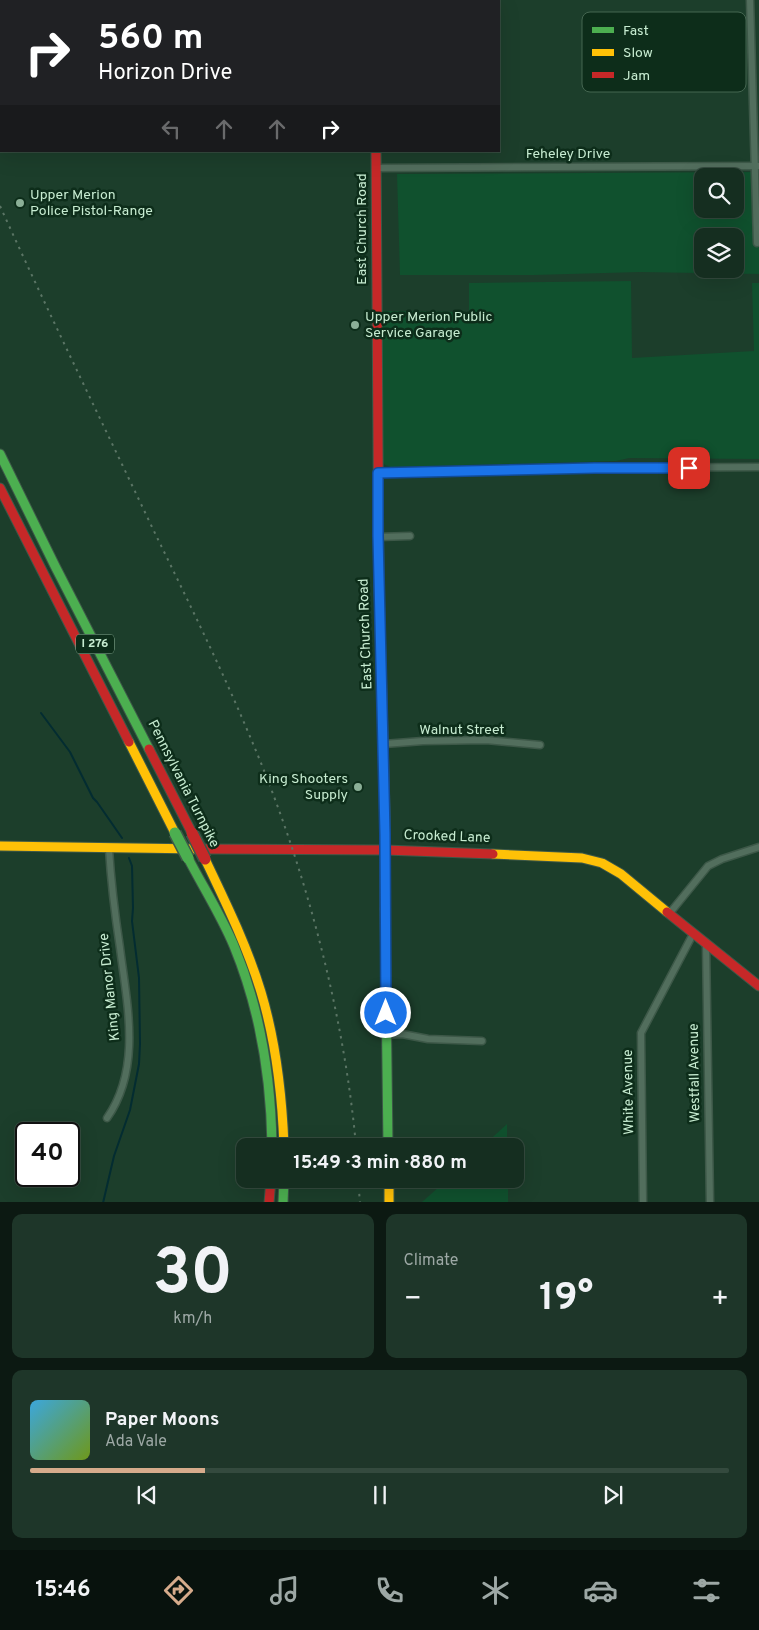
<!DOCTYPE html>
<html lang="en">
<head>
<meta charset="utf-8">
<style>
	body { margin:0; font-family:Overpass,sans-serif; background:#1e3629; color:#f1f3f6; height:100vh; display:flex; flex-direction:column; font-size:19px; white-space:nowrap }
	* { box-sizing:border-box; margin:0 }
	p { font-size:16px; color:#9da8a5 }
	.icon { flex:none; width:28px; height:28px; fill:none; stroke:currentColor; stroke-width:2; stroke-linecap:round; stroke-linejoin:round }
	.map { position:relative; height:1202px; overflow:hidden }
	.side { display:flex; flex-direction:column; gap:12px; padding:12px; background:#0c1912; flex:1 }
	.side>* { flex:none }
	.guide { position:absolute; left:0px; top:0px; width:500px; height:152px; box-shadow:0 5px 20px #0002,0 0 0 1px #344a3e; background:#202124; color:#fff; overflow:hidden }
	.tools { position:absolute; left:694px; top:168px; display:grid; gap:10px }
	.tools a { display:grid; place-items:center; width:50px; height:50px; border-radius:10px; background:#152e20; box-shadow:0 5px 20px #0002,0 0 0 1px #344a3e; font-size:25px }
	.speed { position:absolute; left:15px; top:1122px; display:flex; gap:10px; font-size:25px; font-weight:700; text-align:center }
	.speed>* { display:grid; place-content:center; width:65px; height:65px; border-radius:50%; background:#152e20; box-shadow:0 5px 20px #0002,0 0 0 1px #344a3e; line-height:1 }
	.speed .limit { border:2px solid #111; border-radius:8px; background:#fff; color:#111 }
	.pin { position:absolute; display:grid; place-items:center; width:42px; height:42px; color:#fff; margin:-21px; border-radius:10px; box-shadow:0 2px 8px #0006 }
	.me { position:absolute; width:55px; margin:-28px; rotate:0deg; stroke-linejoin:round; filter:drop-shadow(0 0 4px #0008) }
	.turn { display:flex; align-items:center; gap:18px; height:105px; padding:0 15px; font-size:22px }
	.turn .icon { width:65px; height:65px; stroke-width:2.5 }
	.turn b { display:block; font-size:35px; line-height:42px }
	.lanes { display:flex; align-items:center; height:48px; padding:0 15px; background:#0003; justify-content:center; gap:25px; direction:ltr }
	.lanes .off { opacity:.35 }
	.big { font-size:38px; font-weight:700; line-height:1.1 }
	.side .tile { flex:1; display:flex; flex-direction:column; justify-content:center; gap:8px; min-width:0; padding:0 18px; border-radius:10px; background:#1e3629 }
	.side .dial { align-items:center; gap:0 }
	.dial b { font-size:65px; line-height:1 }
	.song { display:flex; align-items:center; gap:15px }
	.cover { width:60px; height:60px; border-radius:8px; background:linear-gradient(135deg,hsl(200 70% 55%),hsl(80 70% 35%)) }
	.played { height:5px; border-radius:2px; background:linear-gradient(90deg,#d6ab8b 25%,#344a3e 25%) }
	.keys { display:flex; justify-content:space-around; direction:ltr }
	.heat { display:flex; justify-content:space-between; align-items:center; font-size:28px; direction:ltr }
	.side .tiles { flex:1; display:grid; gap:12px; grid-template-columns:1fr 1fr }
	.tile:last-child { grid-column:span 2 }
	.trip { position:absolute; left:236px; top:1138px; width:288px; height:50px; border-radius:10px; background:#152e20; box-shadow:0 5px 20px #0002,0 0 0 1px #344a3e; font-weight:700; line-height:50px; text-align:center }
	.tab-bar { display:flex; height:80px; justify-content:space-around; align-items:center; background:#08120d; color:#9da8a5 }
	.tab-bar .icon { width:35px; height:35px }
	.tab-bar .active { color:#d6ab8b }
	.tab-bar b { font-size:22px; color:#f1f3f6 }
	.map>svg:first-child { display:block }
	.built { fill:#10512e; fill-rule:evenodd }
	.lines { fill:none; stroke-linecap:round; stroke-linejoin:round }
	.stream { stroke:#032c31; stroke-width:2 }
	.street-casing { stroke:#3d5848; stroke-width:9 }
	.fast-casing { stroke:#3d5848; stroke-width:11 }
	.slow-casing { stroke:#3d5848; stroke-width:11 }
	.jam-casing { stroke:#3d5848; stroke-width:11 }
	.street { stroke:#526e5d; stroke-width:6 }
	.fast { stroke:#4caf50; stroke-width:9 }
	.slow { stroke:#ffc107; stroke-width:9 }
	.jam { stroke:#c62828; stroke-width:9 }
	.rail { stroke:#5b7565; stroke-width:2; stroke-dasharray:2.5 5; stroke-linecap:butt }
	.fast-bridge-casing { stroke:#3d5848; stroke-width:14; stroke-linecap:butt }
	.jam-bridge-casing { stroke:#3d5848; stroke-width:14; stroke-linecap:butt }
	.fast-bridge { stroke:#4caf50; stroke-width:11 }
	.jam-bridge { stroke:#c62828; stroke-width:11 }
	.route-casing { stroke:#114b97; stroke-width:12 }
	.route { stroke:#1a73e8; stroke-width:9 }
	.poi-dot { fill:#8baf97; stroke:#0d2d1a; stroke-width:2 }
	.labels { text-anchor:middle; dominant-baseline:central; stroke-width:5; stroke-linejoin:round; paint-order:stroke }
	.shield { fill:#0d2d1a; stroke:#8fb39a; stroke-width:1 }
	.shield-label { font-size:12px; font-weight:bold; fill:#c7ecd1 }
	.street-label { font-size:14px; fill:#c7ecd1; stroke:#0d2d1a }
	.poi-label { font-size:14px; fill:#c7ecd1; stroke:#0d2d1a; text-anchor:start }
	.key { fill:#0d2d1a; stroke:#456651; stroke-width:1 }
	.key-label { font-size:14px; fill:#c7ecd1 }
</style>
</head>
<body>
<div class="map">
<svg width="759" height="1203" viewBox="0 0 759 1203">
	<rect width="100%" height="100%" fill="#1c3e2b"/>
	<g class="built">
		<path d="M 759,172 L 759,274 L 640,272 L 534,275 L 400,275 L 397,174 ZM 702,176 L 735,176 L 735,209 L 702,209 ZM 702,236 L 735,236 L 735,269 L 702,269 Z"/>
		<path d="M 631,281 L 632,358 L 754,351 L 752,283 L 759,283 L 759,459 L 629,458 L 616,461 L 391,467 L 385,465 L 382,460 L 382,311 L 469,312 L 469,283 Z"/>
		<path d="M 507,1124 L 507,1146 L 483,1146 Z"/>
		<path d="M 448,1179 L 508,1179 L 508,1202 L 422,1202 Z"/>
	</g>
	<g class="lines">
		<g class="stream">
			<path d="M 41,713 L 70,752 L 93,798 L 97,802 L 122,838"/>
			<path d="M 103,1203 L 114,1156 L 130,1110 L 139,1064 L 140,1044 L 139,978 L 132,921 L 133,908 L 132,866 L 129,858"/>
		</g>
		<defs>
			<g id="street">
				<path d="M 750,0 L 757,243"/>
				<path d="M 377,168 L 759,166"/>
				<path d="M 378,473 L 595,468 L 759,467"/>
				<path d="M 378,537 L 410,536"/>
				<path d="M 384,744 L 423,741 L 486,740 L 540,745"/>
				<path d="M 669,914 L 708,866 L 722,859 L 759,847"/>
				<path d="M 706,944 L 710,1203"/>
				<path d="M 386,1035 L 402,1034 L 428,1039 L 482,1041"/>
				<path d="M 107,1118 C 142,1068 127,1004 120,948 C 115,915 111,882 109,849"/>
				<path d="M 643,1203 L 641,1033 L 693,934"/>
			</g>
			<g id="fast">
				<path d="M 0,454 L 55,566 L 149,749"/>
				<path d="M 188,858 C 203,887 221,915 234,946 C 260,1009 271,1077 272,1146"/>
				<path d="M 385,909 L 388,1146"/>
				<path d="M 283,1203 L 284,1179"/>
			</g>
			<g id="slow">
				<path d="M 379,586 L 385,810 L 385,909"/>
				<path d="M 129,742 L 175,833"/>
				<path d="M 0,846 L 200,849"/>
				<path d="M 493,854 L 582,858 L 602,863 L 621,874 L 667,912"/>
				<path d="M 205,859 C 226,903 247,946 261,992 C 276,1042 282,1094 284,1146"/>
				<path d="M 389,1179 L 389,1203"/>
			</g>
			<g id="jam">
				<path d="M 372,0 L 373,1"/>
				<path d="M 376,151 L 379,586"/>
				<path d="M 0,488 L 129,742"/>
				<path d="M 149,749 L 192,833"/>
				<path d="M 200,849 L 385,850 L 493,854"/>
				<path d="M 667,912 L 759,986"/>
				<path d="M 269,1203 L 271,1179"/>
			</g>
		</defs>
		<use href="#street" class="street-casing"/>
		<use href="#fast" class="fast-casing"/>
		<use href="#slow" class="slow-casing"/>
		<use href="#jam" class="jam-casing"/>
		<use href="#street" class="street"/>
		<use href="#fast" class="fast"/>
		<use href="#slow" class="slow"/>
		<use href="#jam" class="jam"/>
		<g class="rail">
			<path d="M 0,206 C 49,314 101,420 152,527 C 186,597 221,667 251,739 C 304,863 344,1012 356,1146"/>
			<path d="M 358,1179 L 360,1203"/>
		</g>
		<defs>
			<path id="fast-bridge" d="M 175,833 L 188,858"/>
			<path id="jam-bridge" d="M 192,833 L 205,859"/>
		</defs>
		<use href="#fast-bridge" class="fast-bridge-casing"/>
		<use href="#jam-bridge" class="jam-bridge-casing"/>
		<use href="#fast-bridge" class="fast-bridge"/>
		<use href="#jam-bridge" class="jam-bridge"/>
	</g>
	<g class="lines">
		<defs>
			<path id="route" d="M 386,1013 L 385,834 L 378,536 L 378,473 L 595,468 L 689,468"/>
		</defs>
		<use href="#route" class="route-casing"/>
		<use href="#route" class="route"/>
	</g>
	<g class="poi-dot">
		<circle cx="20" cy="203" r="5"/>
		<circle cx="355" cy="325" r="5"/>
		<circle cx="358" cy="787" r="5"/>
	</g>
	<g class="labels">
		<rect class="shield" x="76" y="634.5" width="38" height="19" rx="4"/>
		<g class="shield-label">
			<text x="95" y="644">I 276</text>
		</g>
		<g class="street-label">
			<text x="568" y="154">Feheley Drive</text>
			<text transform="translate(362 229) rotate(-90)">East Church Road</text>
			<text transform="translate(366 634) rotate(-92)">East Church Road</text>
			<text x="462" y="730">Walnut Street</text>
			<text transform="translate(183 784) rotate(63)">Pennsylvania Turnpike</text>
			<text transform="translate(447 837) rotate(2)">Crooked Lane</text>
			<text transform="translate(110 987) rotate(-96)">King Manor Drive</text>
			<text transform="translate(695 1073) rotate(-91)">Westfall Avenue</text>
			<text transform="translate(629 1092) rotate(-91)">White Avenue</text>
		</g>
		<g class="poi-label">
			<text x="30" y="195">Upper Merion<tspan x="30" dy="16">Police Pistol-Range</tspan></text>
			<text x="365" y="317">Upper Merion Public<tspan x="365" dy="16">Service Garage</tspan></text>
			<text x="348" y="779" text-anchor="end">King Shooters<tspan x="348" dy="16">Supply</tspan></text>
		</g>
	</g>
	<rect x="582" y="12" width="164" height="80" rx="8" class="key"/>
	<rect x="592" y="27" width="22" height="6" fill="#4caf50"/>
	<rect x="592" y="49" width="22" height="7" fill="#ffc107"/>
	<rect x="592" y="72" width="22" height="6" fill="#c62828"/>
	<g class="key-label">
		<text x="623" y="35">Fast</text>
		<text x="623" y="57">Slow</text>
		<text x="623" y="80">Jam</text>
	</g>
</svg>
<div class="tools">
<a><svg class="icon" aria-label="search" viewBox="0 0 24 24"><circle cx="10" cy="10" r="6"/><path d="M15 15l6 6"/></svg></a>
<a><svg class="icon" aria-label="layers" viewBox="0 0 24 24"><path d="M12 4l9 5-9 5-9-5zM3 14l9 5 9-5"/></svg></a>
</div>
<div class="speed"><div class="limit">40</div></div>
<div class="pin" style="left:689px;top:468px;background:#d93025"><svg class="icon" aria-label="arrive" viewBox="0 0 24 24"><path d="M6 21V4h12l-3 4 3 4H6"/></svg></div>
<svg class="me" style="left:386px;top:1013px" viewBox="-20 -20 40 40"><circle r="17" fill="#1a73e8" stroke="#fff" stroke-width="3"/><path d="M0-11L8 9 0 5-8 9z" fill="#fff"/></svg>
<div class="trip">15:49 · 3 min · 880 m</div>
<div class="guide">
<div class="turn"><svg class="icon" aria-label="right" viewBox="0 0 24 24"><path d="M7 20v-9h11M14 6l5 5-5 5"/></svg><div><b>560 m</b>Horizon Drive</div></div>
<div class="lanes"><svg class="icon off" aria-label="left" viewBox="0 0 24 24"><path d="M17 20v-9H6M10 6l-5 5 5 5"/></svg><svg class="icon off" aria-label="ahead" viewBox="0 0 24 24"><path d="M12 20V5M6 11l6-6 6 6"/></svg><svg class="icon off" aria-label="ahead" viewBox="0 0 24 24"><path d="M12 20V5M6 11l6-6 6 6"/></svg><svg class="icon" aria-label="right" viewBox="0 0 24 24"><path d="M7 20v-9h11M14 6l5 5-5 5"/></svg></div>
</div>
</div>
<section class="side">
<div class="tiles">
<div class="tile dial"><b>30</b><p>km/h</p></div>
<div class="tile"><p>Climate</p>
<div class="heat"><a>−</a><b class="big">19°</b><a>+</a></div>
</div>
<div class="tile">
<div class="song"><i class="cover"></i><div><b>Paper Moons</b><p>Ada Vale</p></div></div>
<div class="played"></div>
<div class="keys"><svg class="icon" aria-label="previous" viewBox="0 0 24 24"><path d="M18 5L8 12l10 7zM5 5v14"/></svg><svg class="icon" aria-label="pause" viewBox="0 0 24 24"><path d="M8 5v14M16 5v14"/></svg><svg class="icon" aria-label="next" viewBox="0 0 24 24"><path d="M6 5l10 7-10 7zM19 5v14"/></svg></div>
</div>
</div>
</section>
<nav class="tab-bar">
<b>15:46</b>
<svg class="icon active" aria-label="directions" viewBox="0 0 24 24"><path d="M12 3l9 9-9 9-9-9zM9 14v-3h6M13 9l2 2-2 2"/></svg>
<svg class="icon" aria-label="music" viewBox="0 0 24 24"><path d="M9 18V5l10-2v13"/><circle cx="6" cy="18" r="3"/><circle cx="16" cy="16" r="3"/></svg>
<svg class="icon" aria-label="phone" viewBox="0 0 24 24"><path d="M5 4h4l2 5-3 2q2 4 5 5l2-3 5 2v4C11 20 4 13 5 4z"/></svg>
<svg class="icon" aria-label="climate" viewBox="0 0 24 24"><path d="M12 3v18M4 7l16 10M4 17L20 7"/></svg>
<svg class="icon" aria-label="car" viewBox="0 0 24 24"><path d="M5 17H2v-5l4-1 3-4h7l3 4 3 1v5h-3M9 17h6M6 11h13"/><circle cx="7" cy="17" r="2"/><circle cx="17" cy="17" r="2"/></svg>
<svg class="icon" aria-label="filters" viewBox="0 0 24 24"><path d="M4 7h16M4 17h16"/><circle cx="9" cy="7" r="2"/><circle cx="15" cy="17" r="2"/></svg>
</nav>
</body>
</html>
